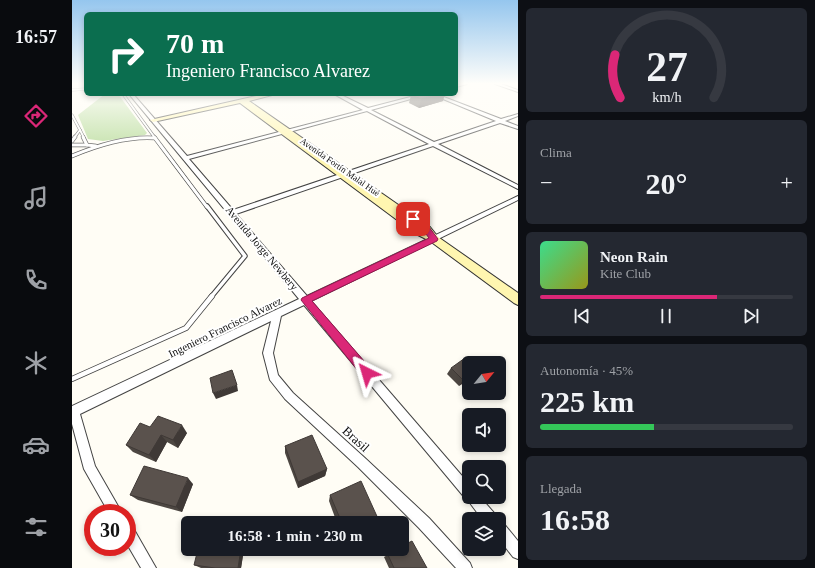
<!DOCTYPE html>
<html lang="es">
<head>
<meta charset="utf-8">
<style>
	body { margin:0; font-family:"Times New Roman",serif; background:#242831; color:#f1f3f6; height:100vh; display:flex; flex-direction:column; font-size:15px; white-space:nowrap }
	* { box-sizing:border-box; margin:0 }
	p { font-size:13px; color:#9ea1a6 }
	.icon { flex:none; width:22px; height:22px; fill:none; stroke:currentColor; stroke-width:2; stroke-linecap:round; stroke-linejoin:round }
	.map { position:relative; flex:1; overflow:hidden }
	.details { display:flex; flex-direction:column; gap:8px; padding:8px; background:#0d0f14; width:297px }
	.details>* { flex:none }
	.banner { position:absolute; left:12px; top:12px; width:374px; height:84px; border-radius:6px; box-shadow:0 2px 6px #0003; background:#0b6e4f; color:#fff; overflow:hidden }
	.needle { width:26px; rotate:60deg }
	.fabs { position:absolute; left:390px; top:356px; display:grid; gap:8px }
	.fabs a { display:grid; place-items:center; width:44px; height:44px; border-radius:6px; background:#171b24; box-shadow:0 2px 6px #0003; font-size:20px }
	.speed { position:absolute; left:12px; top:504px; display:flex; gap:8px; font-size:20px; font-weight:700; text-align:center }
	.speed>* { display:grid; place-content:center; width:52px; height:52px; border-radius:50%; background:#171b24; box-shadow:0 2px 6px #0003; line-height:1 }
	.speed .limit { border:6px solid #d22; background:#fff; color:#111 }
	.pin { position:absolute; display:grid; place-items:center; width:34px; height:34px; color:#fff; margin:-17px; border-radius:8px; box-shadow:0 2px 6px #0006 }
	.me { position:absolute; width:44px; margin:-22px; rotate:320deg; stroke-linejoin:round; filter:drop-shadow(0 0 3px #0008) }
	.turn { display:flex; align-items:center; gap:14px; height:84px; padding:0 16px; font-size:18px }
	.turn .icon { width:52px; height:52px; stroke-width:2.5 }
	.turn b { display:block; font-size:28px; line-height:34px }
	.big { font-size:30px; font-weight:600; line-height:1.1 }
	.details .widget { flex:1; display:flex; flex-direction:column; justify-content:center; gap:6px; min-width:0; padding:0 14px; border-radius:6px; background:#242831 }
	.details .dial { align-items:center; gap:0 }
	.dial svg { height:104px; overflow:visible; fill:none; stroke:#363941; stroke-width:7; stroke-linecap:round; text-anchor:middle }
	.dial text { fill:#f1f3f6; stroke:none }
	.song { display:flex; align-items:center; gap:12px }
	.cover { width:48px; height:48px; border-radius:6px; background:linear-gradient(135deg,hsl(150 70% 55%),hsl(60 70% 35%)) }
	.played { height:4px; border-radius:2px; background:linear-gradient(90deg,#db2777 70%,#363941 70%) }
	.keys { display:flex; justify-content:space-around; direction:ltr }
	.heat { display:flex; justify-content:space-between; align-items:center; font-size:22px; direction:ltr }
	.charge { height:6px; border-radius:3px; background:linear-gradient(90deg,#34c759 45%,#363941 0) }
	.trip { position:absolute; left:109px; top:516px; width:228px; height:40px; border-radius:6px; background:#171b24; box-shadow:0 2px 6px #0003; font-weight:600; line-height:40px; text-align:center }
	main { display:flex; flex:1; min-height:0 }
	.dock { display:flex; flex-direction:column; width:72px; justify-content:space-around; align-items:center; background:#090b0e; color:#9ea1a6 }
	.dock .icon { width:28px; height:28px }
	.dock .current { color:#db2777 }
	.dock b { font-size:18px; color:#f1f3f6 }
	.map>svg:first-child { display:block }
	.forest { fill:#b9dc9c }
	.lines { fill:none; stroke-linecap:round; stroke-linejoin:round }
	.lane-far3-casing { stroke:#444; stroke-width:3 }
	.lane-far2-casing { stroke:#444; stroke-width:4.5 }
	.lane-far1-casing { stroke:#444; stroke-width:5.5 }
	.lane-casing { stroke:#444; stroke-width:6 }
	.street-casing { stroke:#444; stroke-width:2 }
	.secondary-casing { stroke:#333; stroke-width:2 }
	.lane-far3 { stroke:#fff; stroke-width:2 }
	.lane-far2 { stroke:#fff; stroke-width:3 }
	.lane-far1 { stroke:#fff; stroke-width:3.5 }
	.lane { stroke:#fff; stroke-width:4.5 }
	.street { fill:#fff; fill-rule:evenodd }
	.secondary { fill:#fff6b0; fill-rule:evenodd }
	.wall { fill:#4d4742 }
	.shaded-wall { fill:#3f3936 }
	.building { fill:#5a524d; stroke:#3f3936 }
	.route { fill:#db2777; stroke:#8e194d }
	.labels { text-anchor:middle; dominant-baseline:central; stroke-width:4; stroke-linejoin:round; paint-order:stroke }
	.far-street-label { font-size:9px; fill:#111; stroke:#fff }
	.street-label { font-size:11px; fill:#111; stroke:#fff }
	.near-street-label { font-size:13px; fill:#111; stroke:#fff }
</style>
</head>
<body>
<main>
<nav class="dock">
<b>16:57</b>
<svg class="icon current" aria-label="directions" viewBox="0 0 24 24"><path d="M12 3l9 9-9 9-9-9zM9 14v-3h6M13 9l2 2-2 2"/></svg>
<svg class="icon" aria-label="music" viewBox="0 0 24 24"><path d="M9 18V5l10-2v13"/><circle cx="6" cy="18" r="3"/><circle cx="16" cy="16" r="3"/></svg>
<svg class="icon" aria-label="phone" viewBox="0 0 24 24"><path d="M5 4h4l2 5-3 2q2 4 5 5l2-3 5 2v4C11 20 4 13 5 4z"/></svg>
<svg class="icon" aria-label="climate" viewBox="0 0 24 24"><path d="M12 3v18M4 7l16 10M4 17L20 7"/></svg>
<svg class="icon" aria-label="car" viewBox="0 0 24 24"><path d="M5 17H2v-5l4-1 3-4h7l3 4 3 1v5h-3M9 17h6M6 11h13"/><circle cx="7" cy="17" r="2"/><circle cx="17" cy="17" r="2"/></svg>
<svg class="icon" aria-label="filters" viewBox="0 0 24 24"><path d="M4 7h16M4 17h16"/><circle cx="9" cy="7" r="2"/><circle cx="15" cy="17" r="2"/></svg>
</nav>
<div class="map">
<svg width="446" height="568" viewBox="0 0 446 568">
	<rect width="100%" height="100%" fill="#fffdf5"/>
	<path class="forest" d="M 33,94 L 46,94 L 75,133 L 73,135 L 31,141 L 16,139 L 6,115 Z"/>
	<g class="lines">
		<defs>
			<g id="lane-far3">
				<path d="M 0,90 L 14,89"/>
				<path d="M 51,94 L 83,138"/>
				<path d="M 0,115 L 8,130 L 2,138"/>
				<path d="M 8,130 L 12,138"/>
			</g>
			<g id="lane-far2">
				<path d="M 11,137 L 15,145 L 24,146"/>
				<path d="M 82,137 L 83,138"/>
				<path d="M 0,141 L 3,137"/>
				<path d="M 0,145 L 15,145"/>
				<path d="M 0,156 C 26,145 55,136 83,138 L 135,207"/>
			</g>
			<path id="lane-far1" d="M 135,206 L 173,256 L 139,297"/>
			<path id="lane" d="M 0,379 L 114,328 L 140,296"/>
			<g id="street">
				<path d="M 388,84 L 395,84 L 384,87 L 384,85 Z"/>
				<path d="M 423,84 L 429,84 L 446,90 L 446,92 Z"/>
				<path d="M 57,94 L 61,94 L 115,156 L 291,110 L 262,94 L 267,94 L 296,108 L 350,94 L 357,94 L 299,110 L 362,142 L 424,121 L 359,94 L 364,94 L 429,119 L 446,114 L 446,116 L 433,121 L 446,126 L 446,129 L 428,123 L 366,144 L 446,185 L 446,189 L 361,146 L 164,214 L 235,296 L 446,196 L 446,200 L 239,301 L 397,484 L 397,497 L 408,497 L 423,514 L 425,519 L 410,519 L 395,499 L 393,498 L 232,305 L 209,316 L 201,353 L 206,375 L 221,393 L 294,459 L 357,518 L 398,563 L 400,568 L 384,568 L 347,528 L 286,467 L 213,399 L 198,380 L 191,353 L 199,321 L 8,414 L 23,466 L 50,513 L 37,513 L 12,469 L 0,424 L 0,406 L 227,299 ZM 295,111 L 357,144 L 161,210 L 117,159 Z"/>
				<path d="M 427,522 L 432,524 L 446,541 L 446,559 L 441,557 L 427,539 Z"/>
				<path d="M 55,524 L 60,526 L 84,568 L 69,568 L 55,544 Z"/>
			</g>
			<path id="secondary" d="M 193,94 L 204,94 L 177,101 L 358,227 L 366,237 L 446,293 L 446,305 L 442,303 L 358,241 L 344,234 L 168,103 L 81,122 L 78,120 Z"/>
		</defs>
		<use href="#lane-far3" class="lane-far3-casing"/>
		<use href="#lane-far2" class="lane-far2-casing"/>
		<use href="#lane-far1" class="lane-far1-casing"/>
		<use href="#lane" class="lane-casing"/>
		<use href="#street" class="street-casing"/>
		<use href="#secondary" class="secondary-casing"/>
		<use href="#lane-far3" class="lane-far3"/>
		<use href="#lane-far2" class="lane-far2"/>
		<use href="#lane-far1" class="lane-far1"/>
		<use href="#lane" class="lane"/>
		<use href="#street" class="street"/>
		<use href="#secondary" class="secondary"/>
	</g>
	<g class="wall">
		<path d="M 339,95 L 371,101 L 347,108 L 337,103 Z"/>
		<path d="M 397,363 L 397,379 L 387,386 L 375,374 L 379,368 Z"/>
		<path d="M 78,427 L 115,433 L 106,448 L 95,442 L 84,462 L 61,452 L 54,445 Z"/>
		<path d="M 213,446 L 255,469 L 253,476 L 226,488 L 213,453 Z"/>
		<path d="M 121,484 L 110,512 L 66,500 L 58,495 Z"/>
		<path d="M 258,495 L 308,523 L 265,523 L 257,501 Z"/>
		<path d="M 172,549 L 169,568 L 129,568 L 122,565 Z"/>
		<path d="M 326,549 L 355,568 L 317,568 L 312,557 Z"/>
	</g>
	<g class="shaded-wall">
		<path d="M 368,94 L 373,94 L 371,101 L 347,108 L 349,99 Z"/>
		<path d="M 397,376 L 397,379 L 387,386 L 391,380 Z"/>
		<path d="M 165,385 L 166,391 L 144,399 L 141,393 Z"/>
		<path d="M 110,425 L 115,433 L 106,448 L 101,440 Z"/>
		<path d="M 89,435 L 95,442 L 84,462 L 77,455 Z"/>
		<path d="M 255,469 L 253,476 L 226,488 L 226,482 Z"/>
		<path d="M 116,478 L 121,484 L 110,512 L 104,507 Z"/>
		<path d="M 169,549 L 172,549 L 169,568 L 166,568 Z"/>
	</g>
	<g class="building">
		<path d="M 342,94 L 368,94 L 349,99 L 339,95 Z"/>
		<path d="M 393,358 L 399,363 L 397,363 L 397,376 L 391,380 L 379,368 Z"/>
		<path d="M 160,370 L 165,385 L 141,393 L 138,378 Z"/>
		<path d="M 86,416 L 110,425 L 101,440 L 89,435 L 77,455 L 54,445 L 68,423 L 78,427 Z"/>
		<path d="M 240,435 L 255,469 L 226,482 L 213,446 Z"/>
		<path d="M 72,466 L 116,478 L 104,507 L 58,495 Z"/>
		<path d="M 289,481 L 308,523 L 270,523 L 258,495 Z"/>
		<path d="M 340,541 L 355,568 L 322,568 L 316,555 L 326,549 L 330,549 L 330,546 Z"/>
		<path d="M 126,549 L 169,549 L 166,568 L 143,568 L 122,565 Z"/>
	</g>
	<linearGradient id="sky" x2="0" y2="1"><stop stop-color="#95c6ee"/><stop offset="0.51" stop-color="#fffefa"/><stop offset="1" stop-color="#fffefa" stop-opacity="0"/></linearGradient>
	<rect width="446" height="164" fill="url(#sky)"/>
	<path class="route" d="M 341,217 L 357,227 L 366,239 L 365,241 L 240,301 L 299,369 L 301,373 L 299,377 L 295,378 L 291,377 L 229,300 L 230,298 L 357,238 L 351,230 L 338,221 L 337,219 Z"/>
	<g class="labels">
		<g class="far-street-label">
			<text transform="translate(268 167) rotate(35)">Avenida Fortín Malal Hué</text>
		</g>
		<g class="street-label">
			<text transform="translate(190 248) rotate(50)">Avenida Jorge Newbery</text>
			<text transform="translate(153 327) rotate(-26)">Ingeniero Francisco Alvarez</text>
		</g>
		<g class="near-street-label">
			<text transform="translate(284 439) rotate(42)">Brasil</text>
		</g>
	</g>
</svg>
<div class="fabs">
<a><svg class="needle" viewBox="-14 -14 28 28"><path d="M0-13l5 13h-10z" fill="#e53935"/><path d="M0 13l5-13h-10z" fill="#9ea1a6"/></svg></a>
<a><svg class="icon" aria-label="sound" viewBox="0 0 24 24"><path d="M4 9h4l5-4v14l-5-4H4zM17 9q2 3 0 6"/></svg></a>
<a><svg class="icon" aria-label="search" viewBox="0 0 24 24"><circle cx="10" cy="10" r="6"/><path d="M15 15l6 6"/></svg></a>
<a><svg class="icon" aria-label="layers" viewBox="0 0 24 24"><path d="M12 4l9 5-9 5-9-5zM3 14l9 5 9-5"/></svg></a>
</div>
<div class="speed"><div class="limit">30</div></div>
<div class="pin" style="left:341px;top:219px;background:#d93025"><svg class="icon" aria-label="arrive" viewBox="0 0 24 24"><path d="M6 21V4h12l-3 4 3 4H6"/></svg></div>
<svg class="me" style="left:295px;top:373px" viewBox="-20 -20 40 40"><path d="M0-17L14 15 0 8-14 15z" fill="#db2777" stroke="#fff" stroke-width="4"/></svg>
<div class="trip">16:58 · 1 min · 230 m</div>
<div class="banner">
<div class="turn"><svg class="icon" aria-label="right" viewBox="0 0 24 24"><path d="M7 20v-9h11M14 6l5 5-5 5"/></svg><div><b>70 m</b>Ingeniero Francisco Alvarez</div></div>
</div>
</div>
<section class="details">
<div class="widget dial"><svg viewBox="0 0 100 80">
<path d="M14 69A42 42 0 1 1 86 69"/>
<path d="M14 69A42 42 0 0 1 10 36" stroke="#db2777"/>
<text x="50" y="56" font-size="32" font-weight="700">27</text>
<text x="50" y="72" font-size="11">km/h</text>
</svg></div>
<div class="widget"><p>Clima</p>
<div class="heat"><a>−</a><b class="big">20°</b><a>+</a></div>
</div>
<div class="widget">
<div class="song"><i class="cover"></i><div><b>Neon Rain</b><p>Kite Club</p></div></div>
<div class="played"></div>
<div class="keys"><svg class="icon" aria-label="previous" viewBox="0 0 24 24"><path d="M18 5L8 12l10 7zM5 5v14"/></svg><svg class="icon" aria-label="pause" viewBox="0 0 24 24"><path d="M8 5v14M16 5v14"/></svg><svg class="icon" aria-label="next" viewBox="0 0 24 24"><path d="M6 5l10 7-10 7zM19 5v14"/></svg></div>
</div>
<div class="widget"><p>Autonomía · 45%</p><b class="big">225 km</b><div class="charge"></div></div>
<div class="widget"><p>Llegada</p><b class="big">16:58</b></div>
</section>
</main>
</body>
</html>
